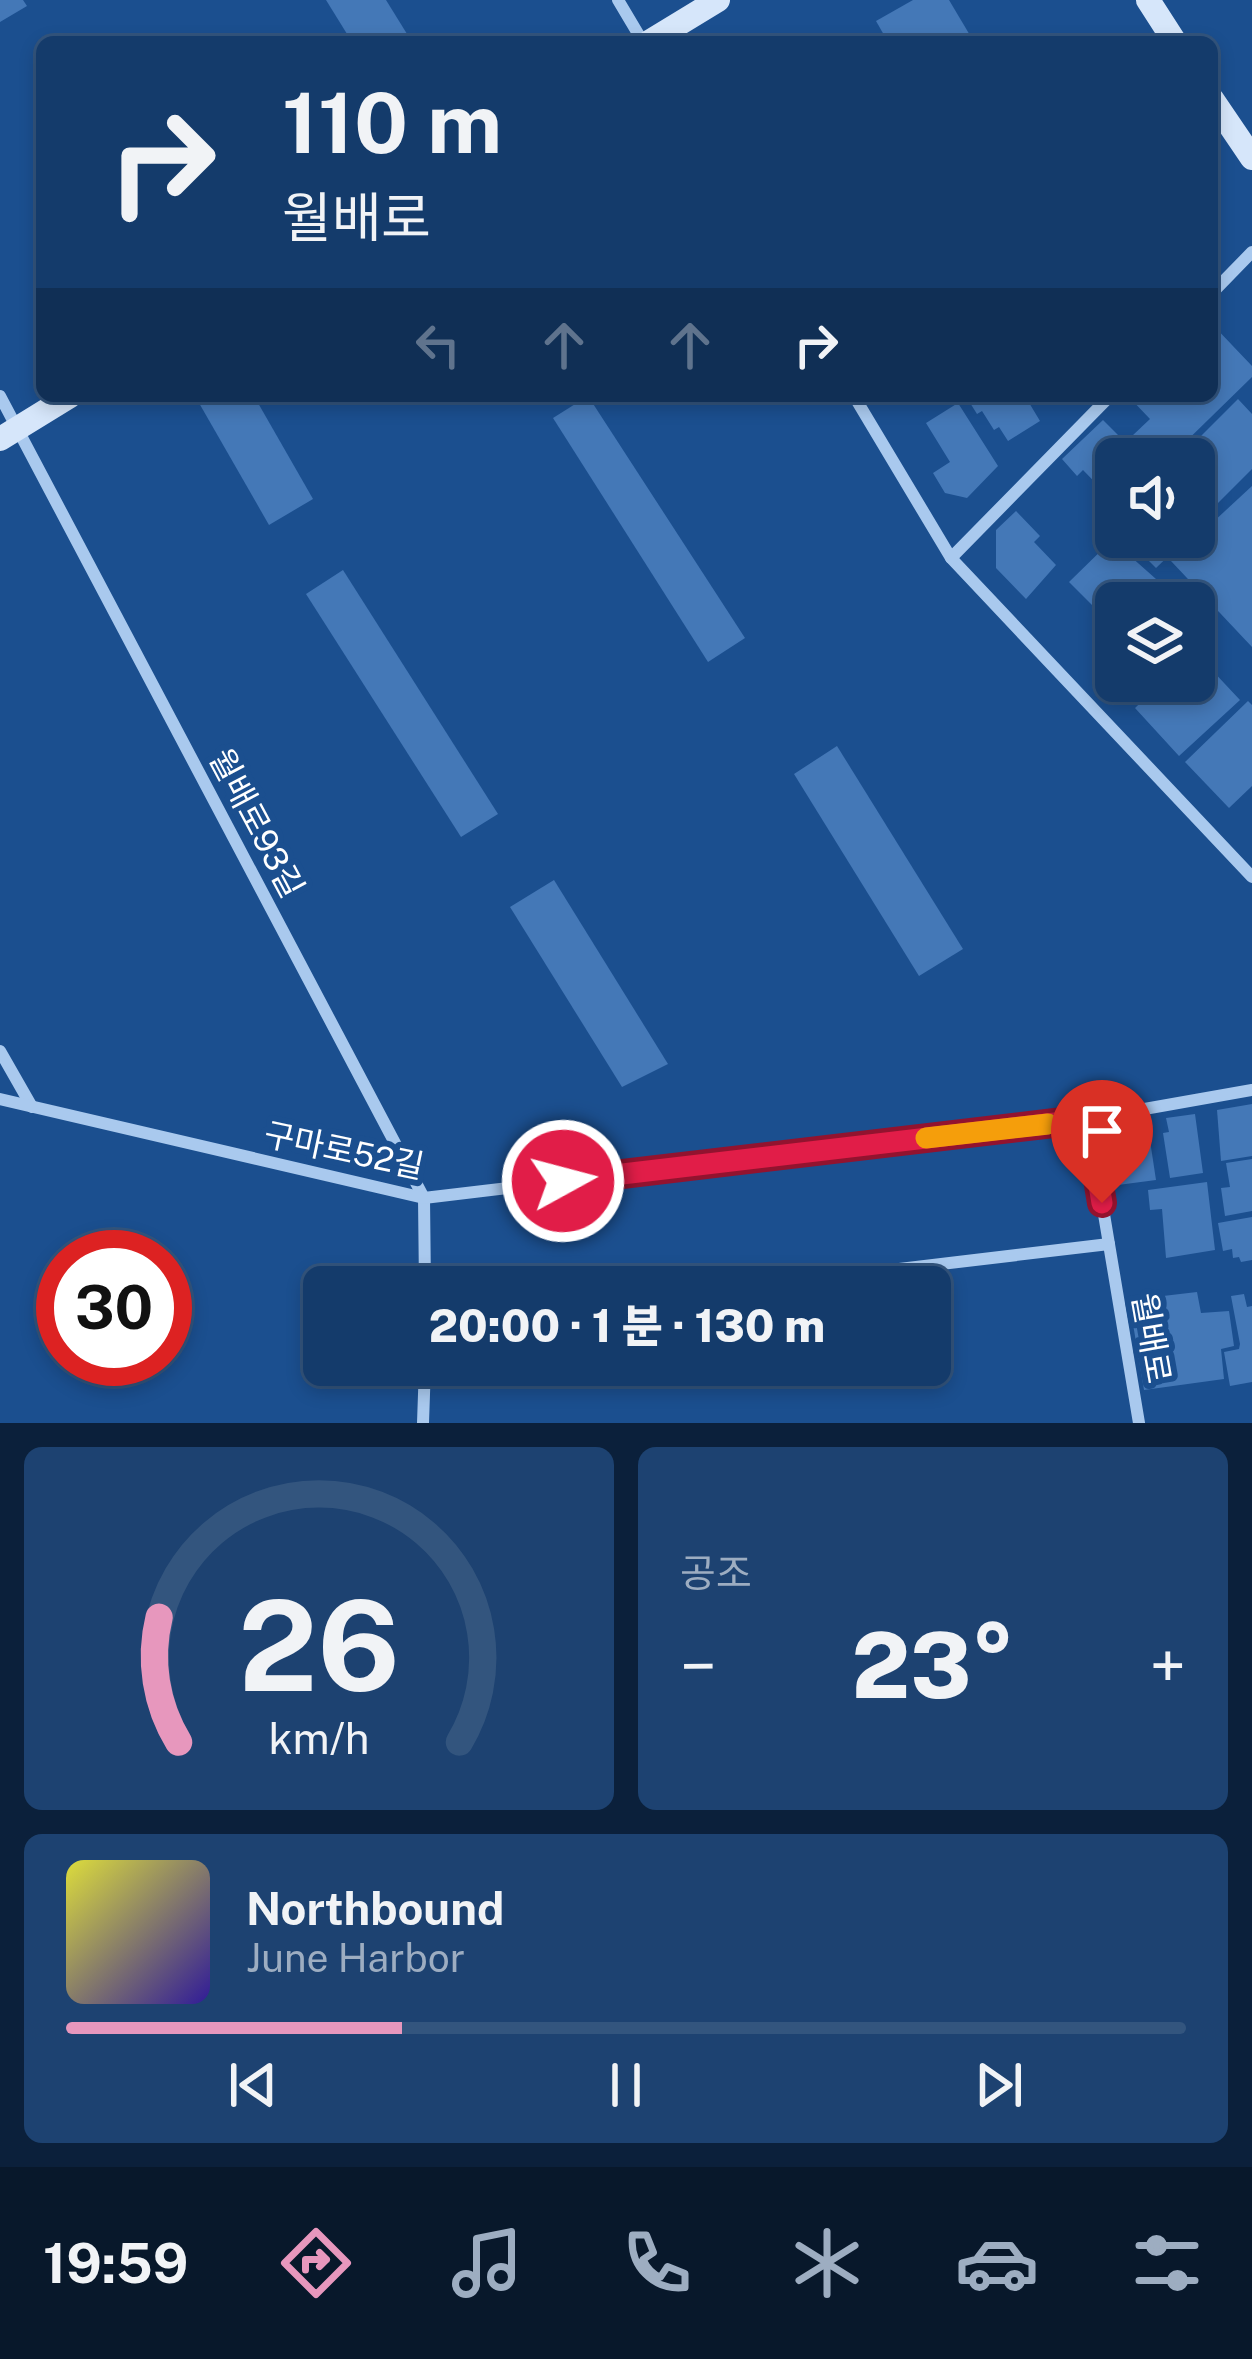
<!DOCTYPE html>
<html lang="ko">
<head>
<meta charset="utf-8">
<style>
	body { margin:0; font-family:"Public Sans","Noto Sans KR",sans-serif; background:#1d4271; color:#f1f3f6; height:100vh; display:flex; flex-direction:column; font-size:45px; white-space:nowrap }
	* { box-sizing:border-box; margin:0 }
	p { font-size:39px; color:#9dadc1 }
	.icon { flex:none; width:66px; height:66px; fill:none; stroke:currentColor; stroke-width:2; stroke-linecap:round; stroke-linejoin:round }
	.map { position:relative; height:1423px; overflow:hidden }
	.details { display:flex; flex-direction:column; gap:24px; padding:24px; background:#0b203b; flex:1 }
	.details>* { flex:none }
	.hud { position:absolute; left:36px; top:36px; width:1182px; height:366px; border-radius:18px; box-shadow:0 6px 18px #0003,0 0 0 3px #33557e; background:#143b6b; color:#f1f3f6; overflow:hidden }
	.buttons { position:absolute; left:1095px; top:438px; display:grid; gap:24px }
	.buttons a { display:grid; place-items:center; width:120px; height:120px; border-radius:18px; background:#143b6b; box-shadow:0 6px 18px #0003,0 0 0 3px #33557e; font-size:60px }
	.speed { position:absolute; left:36px; top:1230px; display:flex; gap:24px; font-size:60px; font-weight:700; text-align:center }
	.speed>* { display:grid; place-content:center; width:156px; height:156px; border-radius:50%; background:#143b6b; box-shadow:0 6px 18px #0003,0 0 0 3px #33557e; line-height:1 }
	.speed .limit { border:18px solid #d22; background:#fff; color:#111 }
	.pin { position:absolute; display:grid; place-items:center; width:102px; height:102px; color:#fff; margin:-123px -51px; border-radius:50% 50% 50% 0; rotate:-45deg; box-shadow:0 0 12px #0007 }
	.pin .icon { rotate:45deg }
	.me { position:absolute; width:132px; margin:-66px; rotate:83deg; stroke-linejoin:round; filter:drop-shadow(0 0 9px #0008) }
	.turn { display:flex; align-items:center; gap:42px; height:252px; padding:0 48px; font-size:54px }
	.turn .icon { width:156px; height:156px; stroke-width:2.5 }
	.turn b { display:block; font-size:84px; line-height:102px }
	.lanes { display:flex; align-items:center; height:114px; padding:0 48px; background:#0003; justify-content:center; gap:60px; direction:ltr }
	.lanes .off { opacity:.35 }
	.big { font-size:90px; font-weight:800; line-height:1.1 }
	.details .widget { flex:1; display:flex; flex-direction:column; justify-content:center; gap:18px; min-width:0; padding:0 42px; border-radius:18px; background:#1d4271 }
	.details .dial { align-items:center; gap:0 }
	.dial svg { height:312px; overflow:visible; fill:none; stroke:#33557e; stroke-width:7; stroke-linecap:round; text-anchor:middle }
	.dial text { fill:#f1f3f6; stroke:none }
	.song { display:flex; align-items:center; gap:36px }
	.cover { width:144px; height:144px; border-radius:18px; background:linear-gradient(135deg,hsl(60 70% 55%),hsl(250 70% 35%)) }
	.played { height:12px; border-radius:6px; background:linear-gradient(90deg,#e797bd 30%,#33557e 30%) }
	.keys { display:flex; justify-content:space-around; direction:ltr }
	.heat { display:flex; justify-content:space-between; align-items:center; font-size:66px; direction:ltr }
	.details .tiles { flex:1; display:grid; gap:24px; grid-template-columns:1fr 1fr }
	.widget:last-child { grid-column:span 2 }
	.trip { position:absolute; left:303px; top:1266px; width:648px; height:120px; border-radius:18px; background:#143b6b; box-shadow:0 6px 18px #0003,0 0 0 3px #33557e; font-weight:800; line-height:120px; text-align:center }
	.tabs { display:flex; height:192px; justify-content:space-around; align-items:center; background:#08182b; color:#9dadc1 }
	.tabs .icon { width:84px; height:84px }
	.tabs .current { color:#e797bd }
	.tabs b { font-size:54px; color:#f1f3f6 }
	.map>svg:first-child { display:block }
	.building { fill:#4478b7 }
	.lines { fill:none; stroke-linecap:round; stroke-linejoin:round }
	.street { stroke:#a9c9ee; stroke-width:12 }
	.secondary { stroke:#d6e6fa; stroke-width:24 }
	.route-casing { stroke:#92132f; stroke-width:30 }
	.route { stroke:#e11d48; stroke-width:21 }
	.slow { stroke:#f59e0b; stroke-width:21 }
	.labels { text-anchor:middle; dominant-baseline:central; stroke-width:12; stroke-linejoin:round; paint-order:stroke }
	.street-label { font-size:33px; fill:#fff; stroke:#1b4f8f }
</style>
</head>
<body>
<div class="map">
<svg width="1252" height="1423" viewBox="0 0 1252 1423">
	<rect width="100%" height="100%" fill="#1b4f8f"/>
	<g class="building">
		<path d="M 0,0 L 23,0 L 27,6 L 0,22 Z"/>
		<path d="M 326,0 L 386,0 L 412,42 L 352,42 Z"/>
		<path d="M 913,0 L 949,0 L 974,42 L 888,42 L 876,21 Z"/>
		<path d="M 1212,324 L 1252,366 L 1252,377 L 1168,459 L 1154,459 L 1132,436 L 1150,419 L 1128,396 L 1212,396 Z"/>
		<path d="M 195,396 L 254,396 L 313,499 L 269,525 Z"/>
		<path d="M 588,396 L 745,638 L 708,662 L 553,418 Z"/>
		<path d="M 970,396 L 1025,396 L 1040,421 L 1008,441 L 999,427 L 994,430 L 982,411 L 977,414 L 967,398 Z"/>
		<path d="M 1238,399 L 1252,414 L 1252,469 L 1197,524 L 1194,459 L 1178,459 Z"/>
		<path d="M 958,403 L 998,466 L 967,498 L 945,493 L 933,473 L 950,462 L 926,423 Z"/>
		<path d="M 1103,420 L 1125,442 L 1119,447 L 1131,459 L 1116,459 L 1116,504 L 1083,470 L 1077,476 L 1062,459 Z"/>
		<path d="M 1252,486 L 1252,647 L 1171,561 Z"/>
		<path d="M 1016,511 L 1040,536 L 1034,542 L 1056,565 L 1026,599 L 996,568 L 996,530 Z"/>
		<path d="M 1125,537 L 1173,537 L 1181,544 L 1156,568 Z"/>
		<path d="M 1112,540 L 1156,579 L 1133,603 L 1116,603 L 1113,612 L 1100,599 L 1093,606 L 1069,582 Z"/>
		<path d="M 343,570 L 498,814 L 461,837 L 306,594 Z"/>
		<path d="M 1194,651 L 1240,700 L 1179,756 L 1135,708 L 1163,681 L 1194,681 Z"/>
		<path d="M 1248,701 L 1252,705 L 1252,786 L 1229,808 L 1185,762 Z"/>
		<path d="M 837,746 L 963,949 L 919,976 L 794,774 Z"/>
		<path d="M 554,880 L 668,1064 L 622,1087 L 510,907 Z"/>
		<path d="M 1252,1104 L 1252,1156 L 1221,1161 L 1217,1110 Z"/>
		<path d="M 1195,1114 L 1203,1173 L 1170,1178 L 1163,1133 L 1169,1132 L 1166,1118 Z"/>
		<path d="M 1147,1121 L 1156,1180 L 1118,1185 L 1108,1127 Z"/>
		<path d="M 1252,1159 L 1252,1211 L 1225,1216 L 1221,1188 L 1230,1187 L 1226,1163 Z"/>
		<path d="M 1207,1182 L 1215,1250 L 1166,1258 L 1162,1209 L 1150,1210 L 1148,1190 Z"/>
		<path d="M 1252,1217 L 1252,1260 L 1241,1262 L 1239,1257 L 1233,1258 L 1232,1249 L 1223,1251 L 1218,1223 Z"/>
		<path d="M 1197,1292 L 1201,1313 L 1229,1311 L 1234,1346 L 1221,1349 L 1224,1379 L 1144,1390 L 1129,1300 Z"/>
		<path d="M 1244,1294 L 1247,1307 L 1252,1306 L 1252,1382 L 1230,1386 L 1224,1352 L 1239,1349 L 1240,1344 L 1231,1296 Z"/>
	</g>
	<g class="lines">
		<g class="street">
			<path d="M 618,0 L 643,42"/>
			<path d="M 1212,293 L 1252,252"/>
			<path d="M 0,396 L 424,1198 L 425,1287"/>
			<path d="M 854,396 L 951,558 L 1252,877"/>
			<path d="M 951,558 L 1110,396"/>
			<path d="M 0,1051 L 32,1107"/>
			<path d="M 0,1099 L 424,1198 L 1088,1119 L 1252,1090"/>
			<path d="M 1088,1119 L 1139,1423"/>
			<path d="M 748,1287 L 1109,1244"/>
			<path d="M 423,1423 L 425,1365"/>
		</g>
		<g class="secondary">
			<path d="M 1148,0 L 1175,42"/>
			<path d="M 649,42 L 718,0"/>
			<path d="M 1212,99 L 1252,158"/>
			<path d="M 0,439 L 70,396"/>
		</g>
	</g>
	<g class="lines">
		<defs>
			<path id="route" d="M 563,1181 L 1088,1119 L 1102,1203"/>
		</defs>
		<use href="#route" class="route-casing"/>
		<use href="#route" class="route"/>
		<path class="slow" d="M 926,1138 L 1048,1124"/>
	</g>
	<g class="labels">
		<g class="street-label">
			<text transform="translate(257 823) rotate(62)">월배로93길</text>
			<text transform="translate(344 1150) rotate(12)">구마로52길</text>
			<text transform="translate(1152 1338) rotate(80)">월배로</text>
		</g>
	</g>
</svg>
<div class="buttons">
<a><svg class="icon" aria-label="sound" viewBox="0 0 24 24"><path d="M4 9h4l5-4v14l-5-4H4zM17 9q2 3 0 6"/></svg></a>
<a><svg class="icon" aria-label="layers" viewBox="0 0 24 24"><path d="M12 4l9 5-9 5-9-5zM3 14l9 5 9-5"/></svg></a>
</div>
<div class="speed"><div class="limit">30</div></div>
<div class="pin" style="left:1102px;top:1203px;background:#d93025"><svg class="icon" aria-label="arrive" viewBox="0 0 24 24"><path d="M6 21V4h12l-3 4 3 4H6"/></svg></div>
<svg class="me" style="left:563px;top:1181px" viewBox="-20 -20 40 40"><circle r="17" fill="#e11d48" stroke="#fff" stroke-width="3"/><path d="M0-11L8 9 0 5-8 9z" fill="#fff"/></svg>
<div class="trip">20:00 · 1 분 · 130 m</div>
<div class="hud">
<div class="turn"><svg class="icon" aria-label="right" viewBox="0 0 24 24"><path d="M7 20v-9h11M14 6l5 5-5 5"/></svg><div><b>110 m</b>월배로</div></div>
<div class="lanes"><svg class="icon off" aria-label="left" viewBox="0 0 24 24"><path d="M17 20v-9H6M10 6l-5 5 5 5"/></svg><svg class="icon off" aria-label="ahead" viewBox="0 0 24 24"><path d="M12 20V5M6 11l6-6 6 6"/></svg><svg class="icon off" aria-label="ahead" viewBox="0 0 24 24"><path d="M12 20V5M6 11l6-6 6 6"/></svg><svg class="icon" aria-label="right" viewBox="0 0 24 24"><path d="M7 20v-9h11M14 6l5 5-5 5"/></svg></div>
</div>
</div>
<section class="details">
<div class="tiles">
<div class="widget dial"><svg viewBox="0 0 100 80">
<path d="M14 69A42 42 0 1 1 86 69"/>
<path d="M14 69A42 42 0 0 1 9 37" stroke="#e797bd"/>
<text x="50" y="56" font-size="32" font-weight="700">26</text>
<text x="50" y="72" font-size="11">km/h</text>
</svg></div>
<div class="widget"><p>공조</p>
<div class="heat"><a>−</a><b class="big">23°</b><a>+</a></div>
</div>
<div class="widget">
<div class="song"><i class="cover"></i><div><b>Northbound</b><p>June Harbor</p></div></div>
<div class="played"></div>
<div class="keys"><svg class="icon" aria-label="previous" viewBox="0 0 24 24"><path d="M18 5L8 12l10 7zM5 5v14"/></svg><svg class="icon" aria-label="pause" viewBox="0 0 24 24"><path d="M8 5v14M16 5v14"/></svg><svg class="icon" aria-label="next" viewBox="0 0 24 24"><path d="M6 5l10 7-10 7zM19 5v14"/></svg></div>
</div>
</div>
</section>
<nav class="tabs">
<b>19:59</b>
<svg class="icon current" aria-label="directions" viewBox="0 0 24 24"><path d="M12 3l9 9-9 9-9-9zM9 14v-3h6M13 9l2 2-2 2"/></svg>
<svg class="icon" aria-label="music" viewBox="0 0 24 24"><path d="M9 18V5l10-2v13"/><circle cx="6" cy="18" r="3"/><circle cx="16" cy="16" r="3"/></svg>
<svg class="icon" aria-label="phone" viewBox="0 0 24 24"><path d="M5 4h4l2 5-3 2q2 4 5 5l2-3 5 2v4C11 20 4 13 5 4z"/></svg>
<svg class="icon" aria-label="climate" viewBox="0 0 24 24"><path d="M12 3v18M4 7l16 10M4 17L20 7"/></svg>
<svg class="icon" aria-label="car" viewBox="0 0 24 24"><path d="M5 17H2v-5l4-1 3-4h7l3 4 3 1v5h-3M9 17h6M6 11h13"/><circle cx="7" cy="17" r="2"/><circle cx="17" cy="17" r="2"/></svg>
<svg class="icon" aria-label="filters" viewBox="0 0 24 24"><path d="M4 7h16M4 17h16"/><circle cx="9" cy="7" r="2"/><circle cx="15" cy="17" r="2"/></svg>
</nav>
</body>
</html>
